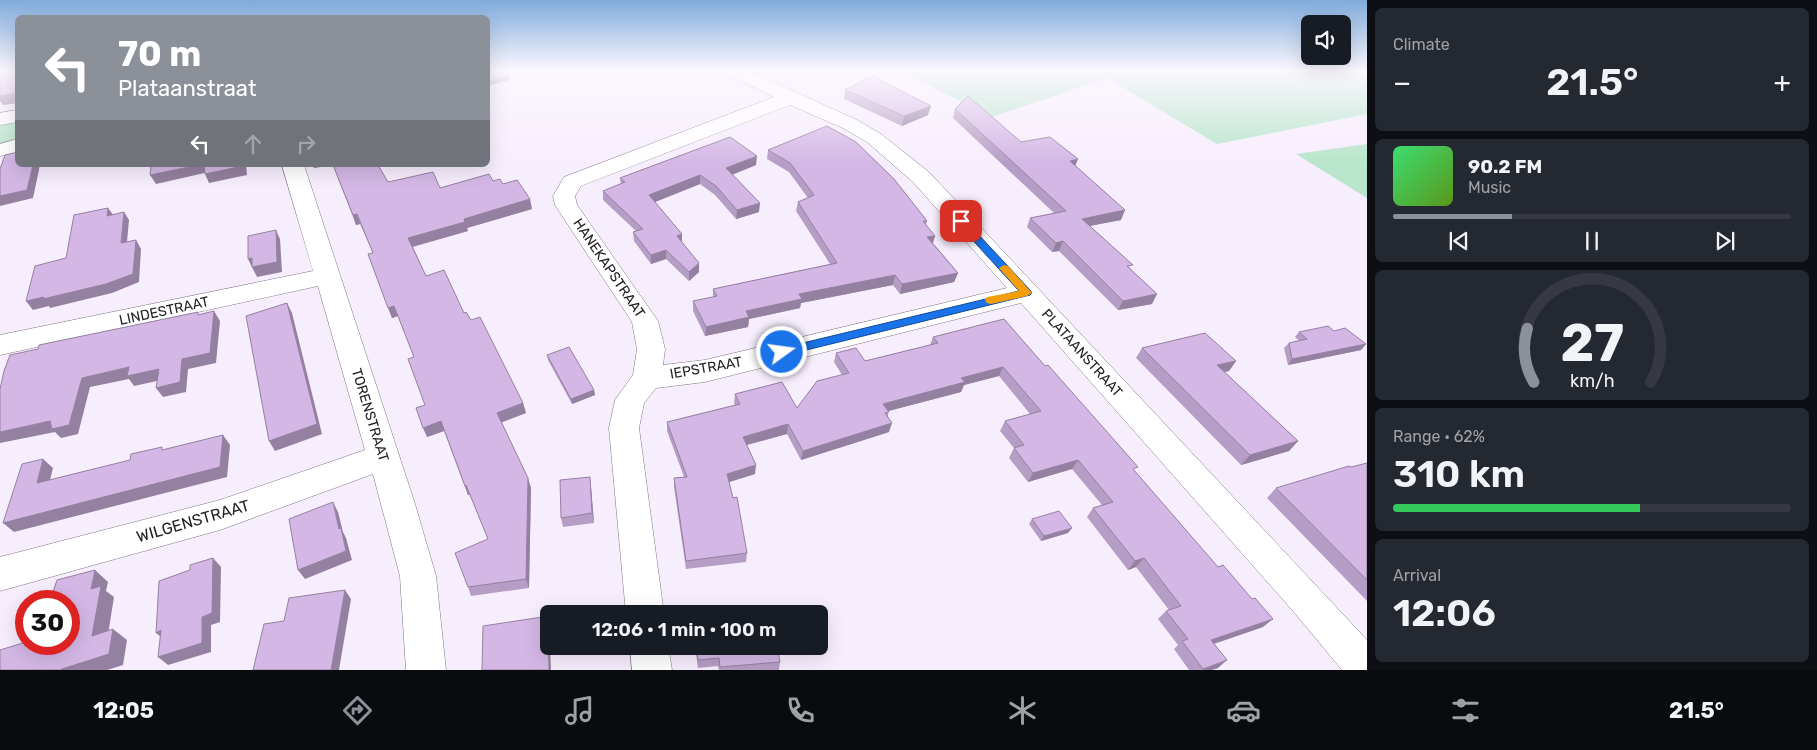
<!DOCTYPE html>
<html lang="en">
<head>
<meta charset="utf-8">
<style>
	body { margin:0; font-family:Rubik,sans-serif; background:#242831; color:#f1f3f6; height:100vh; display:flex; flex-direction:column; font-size:19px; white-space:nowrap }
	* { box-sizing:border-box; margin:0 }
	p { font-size:16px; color:#9ea1a6 }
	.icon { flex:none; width:28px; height:28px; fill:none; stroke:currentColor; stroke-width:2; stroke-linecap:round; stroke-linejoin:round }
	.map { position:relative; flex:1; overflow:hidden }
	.sheet { display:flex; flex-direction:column; gap:8px; padding:8px; background:#0d0f14; width:450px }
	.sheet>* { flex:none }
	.top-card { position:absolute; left:15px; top:15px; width:475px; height:152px; border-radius:8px; box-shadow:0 5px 20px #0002; background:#8c9099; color:#fff; overflow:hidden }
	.tools { position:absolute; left:1301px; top:15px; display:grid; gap:10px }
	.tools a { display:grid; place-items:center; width:50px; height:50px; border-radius:8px; background:#171b24; box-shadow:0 5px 20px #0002; font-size:25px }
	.speed { position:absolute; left:15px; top:590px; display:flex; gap:10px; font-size:25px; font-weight:700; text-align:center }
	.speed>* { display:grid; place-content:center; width:65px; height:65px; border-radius:50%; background:#171b24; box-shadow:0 5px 20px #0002; line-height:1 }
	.speed .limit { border:8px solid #d22; background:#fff; color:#111 }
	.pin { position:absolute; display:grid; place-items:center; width:42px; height:42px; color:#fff; margin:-21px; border-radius:10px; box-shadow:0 2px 8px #0006 }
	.me { position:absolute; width:55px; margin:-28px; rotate:76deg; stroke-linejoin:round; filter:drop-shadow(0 0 4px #0008) }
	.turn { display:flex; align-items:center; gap:18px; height:105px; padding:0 20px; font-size:22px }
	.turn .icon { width:65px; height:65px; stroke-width:2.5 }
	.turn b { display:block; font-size:35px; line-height:42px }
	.lanes { display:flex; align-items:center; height:48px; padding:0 20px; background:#0003; justify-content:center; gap:25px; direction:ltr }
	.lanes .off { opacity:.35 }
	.big { font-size:38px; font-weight:600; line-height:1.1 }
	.sheet .tile { flex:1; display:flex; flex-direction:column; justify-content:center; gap:8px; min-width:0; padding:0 18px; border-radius:8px; background:#242831 }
	.sheet .dial { align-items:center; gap:0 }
	.dial svg { height:130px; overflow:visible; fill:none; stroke:#363941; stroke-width:7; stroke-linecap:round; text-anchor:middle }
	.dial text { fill:#f1f3f6; stroke:none }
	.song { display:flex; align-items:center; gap:15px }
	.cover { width:60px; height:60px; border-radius:8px; background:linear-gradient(135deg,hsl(140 70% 55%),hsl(90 70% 35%)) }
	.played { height:5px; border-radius:2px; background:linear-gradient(90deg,#8c9099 30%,#363941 30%) }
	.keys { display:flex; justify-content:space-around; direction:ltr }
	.heat { display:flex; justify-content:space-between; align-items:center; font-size:28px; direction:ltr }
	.charge { height:8px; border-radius:4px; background:linear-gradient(90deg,#34c759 62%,#363941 0) }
	.trip { position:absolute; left:540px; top:605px; width:288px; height:50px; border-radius:8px; background:#171b24; box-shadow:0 5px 20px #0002; font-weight:600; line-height:50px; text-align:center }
	.tabs { display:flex; height:80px; justify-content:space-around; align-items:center; background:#090b0e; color:#9ea1a6 }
	.tabs .icon { width:35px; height:35px }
	.tabs .current { color:#8c9099 }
	.tabs b { font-size:22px; color:#f1f3f6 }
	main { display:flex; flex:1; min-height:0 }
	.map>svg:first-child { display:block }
	.green { fill:#b8e5cb }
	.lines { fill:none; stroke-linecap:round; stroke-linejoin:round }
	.minor-casing { stroke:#7f7585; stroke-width:1 }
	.minor { fill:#fff; fill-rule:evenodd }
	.wall { fill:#b69dc5 }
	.shaded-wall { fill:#9480a0 }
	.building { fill:#d4b7e5; stroke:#9480a0 }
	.route { fill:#1a73e8; stroke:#114b97 }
	.slow { fill:#f59e0b }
	.labels { text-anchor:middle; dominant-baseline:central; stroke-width:4.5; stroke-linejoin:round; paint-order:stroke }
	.street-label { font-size:14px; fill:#252127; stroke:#fff }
	.near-street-label { font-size:16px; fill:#252127; stroke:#fff }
</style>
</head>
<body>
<main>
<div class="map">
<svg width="1367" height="670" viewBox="0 0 1367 670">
	<rect width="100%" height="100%" fill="#f7eefd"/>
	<g class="green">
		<path d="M 898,70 L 1367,70 L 1367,114 L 1217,144 L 1107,78 L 992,117 Z"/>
		<path d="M 0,121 L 17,122 L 17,137 L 0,147 Z"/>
		<path d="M 1367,144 L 1367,198 L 1296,154 Z"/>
	</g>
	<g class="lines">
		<defs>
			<g id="minor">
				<path d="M 724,70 L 747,70 L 857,120 L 881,134 L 929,172 L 1367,640 L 1367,670 L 1342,670 L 1293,611 L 1021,303 L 705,382 L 656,388 L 644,403 L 639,428 L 664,614 L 626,614 L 609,428 L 615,400 L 633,375 L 637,349 L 632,322 L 555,205 L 553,196 L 564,177 L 774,97 L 727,74 ZM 790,105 L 843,128 L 867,142 L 913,182 L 1007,288 L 705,360 L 663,365 L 665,349 L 658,321 L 577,205 L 575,196 L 581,186 Z"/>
				<path d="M 18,110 L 18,122 L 0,125 L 0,113 Z"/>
				<path d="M 18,139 L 18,152 L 0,156 L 0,144 Z"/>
				<path d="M 282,165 L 304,165 L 415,504 L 436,576 L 446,670 L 406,670 L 400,576 L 373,474 L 220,530 L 0,591 L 0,557 L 220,500 L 365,450 L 318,286 L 0,355 L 0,335 L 313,271 Z"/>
				<path d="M 630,646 L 668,646 L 672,670 L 632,670 Z"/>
			</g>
		</defs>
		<use href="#minor" class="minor-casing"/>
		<use href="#minor" class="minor"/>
	</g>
	<g class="wall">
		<path d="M 845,90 L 928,115 L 902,126 L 844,99 Z"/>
		<path d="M 955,109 L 1021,142 L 1075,165 L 1121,220 L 1090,226 L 1131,269 L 1152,304 L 1118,310 L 1059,251 L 1052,252 L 1027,227 L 1030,218 L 1054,213 L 953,118 Z"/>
		<path d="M 768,150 L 927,221 L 926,225 L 935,236 L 933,243 L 958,273 L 954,282 L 900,294 L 893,285 L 801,303 L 800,308 L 749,319 L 748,327 L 705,336 L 693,311 L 693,301 L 713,297 L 713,289 L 830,264 L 796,211 L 798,202 L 808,198 L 789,172 L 767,159 Z"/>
		<path d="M 313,165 L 378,165 L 388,182 L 440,188 L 493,181 L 503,184 L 532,209 L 467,228 L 468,231 L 413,247 L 426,276 L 471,320 L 523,403 L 526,413 L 501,422 L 531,488 L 529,588 L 471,596 L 468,587 L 488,539 L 470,495 L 468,495 L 444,431 L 427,437 L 425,405 L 414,357 L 398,316 L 392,318 L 373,253 L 360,224 L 356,225 L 333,165 L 314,168 Z"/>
		<path d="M 756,165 L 732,175 L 759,212 L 736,219 L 715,195 L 700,184 L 655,202 L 682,234 L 682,243 L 699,272 L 689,281 L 666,259 L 651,264 L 634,241 L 633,232 L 636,231 L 603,200 L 603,191 L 621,184 L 620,178 Z"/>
		<path d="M 1004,319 L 1135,471 L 1263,627 L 1214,644 L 1218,668 L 1212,670 L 1189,670 L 1174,649 L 1178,645 L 1158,619 L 1166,611 L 1169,610 L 1136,567 L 1128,570 L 1087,517 L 1093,508 L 1102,505 L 1072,469 L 1028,482 L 1009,458 L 1014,448 L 1000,431 L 1005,421 L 1030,414 L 999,376 L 964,385 L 961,392 L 888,411 L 888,416 L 889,432 L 801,460 L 787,434 L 747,445 L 755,474 L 729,482 L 747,553 L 746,562 L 686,569 L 674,487 L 674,478 L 684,477 L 667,431 L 667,422 L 735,405 L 734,403 L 735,394 L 797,408 L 842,375 L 834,362 L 836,353 L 865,361 L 930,345 L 933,337 Z"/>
		<path d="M 1334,331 L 1366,344 L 1361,350 L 1288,365 L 1284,348 L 1289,343 L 1299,341 L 1295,337 L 1299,332 Z"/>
		<path d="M 1142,348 L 1236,361 L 1229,371 L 1224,372 L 1298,441 L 1289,451 L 1241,465 L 1136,358 Z"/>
		<path d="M 547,355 L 594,390 L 595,395 L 572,404 L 548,360 Z"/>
		<path d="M 1367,463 L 1367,601 L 1267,498 L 1276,488 Z"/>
		<path d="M 591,487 L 594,523 L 563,527 L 561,518 Z"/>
		<path d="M 1032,519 L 1068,533 L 1041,541 L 1029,524 Z"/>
		<path d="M 695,646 L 777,646 L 780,662 L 779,670 L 719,670 L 718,666 L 698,668 Z"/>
	</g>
	<g class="shaded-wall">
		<path d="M 509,75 L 509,80 L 488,86 L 488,81 Z"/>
		<path d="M 0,88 L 18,93 L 18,103 L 3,105 L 0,101 Z"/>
		<path d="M 931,106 L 928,115 L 902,126 L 904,116 Z"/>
		<path d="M 757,156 L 756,165 L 726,177 L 726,168 Z"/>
		<path d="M 1078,159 L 1074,169 L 1070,161 Z"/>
		<path d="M 33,165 L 40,165 L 33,198 L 0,206 L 0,196 Z"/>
		<path d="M 199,165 L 205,165 L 209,172 L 156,184 L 150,175 Z"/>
		<path d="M 243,165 L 246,165 L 247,175 L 209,183 L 205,174 Z"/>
		<path d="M 313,165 L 333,165 L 314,168 Z"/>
		<path d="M 700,175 L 700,184 L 650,204 L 649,195 Z"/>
		<path d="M 530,199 L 532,209 L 467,228 L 468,231 L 411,247 L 408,238 L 464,219 Z"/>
		<path d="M 760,203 L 759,212 L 736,219 L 737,210 Z"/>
		<path d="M 108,208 L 114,216 L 107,216 Z"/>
		<path d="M 1125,210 L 1121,220 L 1078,228 L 1082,219 Z"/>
		<path d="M 124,212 L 129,220 L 126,252 L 121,243 Z"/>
		<path d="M 357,214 L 360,224 L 356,225 L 353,215 Z"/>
		<path d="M 276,230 L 280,239 L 282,272 L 257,277 L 248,259 Z"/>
		<path d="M 682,234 L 682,244 L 677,236 Z"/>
		<path d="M 935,236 L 932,245 L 927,237 Z"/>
		<path d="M 136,240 L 141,249 L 139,282 L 112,293 L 50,308 L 49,306 L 33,310 L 26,301 Z"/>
		<path d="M 1063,241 L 1059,251 L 1052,252 L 1056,243 Z"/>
		<path d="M 666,250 L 666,259 L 651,264 L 651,255 Z"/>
		<path d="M 699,263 L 699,272 L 689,281 L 689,272 Z"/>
		<path d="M 958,273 L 954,282 L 900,294 L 902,284 Z"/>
		<path d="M 895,275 L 893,285 L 801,303 L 800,308 L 749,319 L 748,327 L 705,336 L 706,327 L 746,311 L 799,294 Z"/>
		<path d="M 1157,294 L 1152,304 L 1118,310 L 1123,301 Z"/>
		<path d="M 287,303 L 292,313 L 322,434 L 275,451 L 269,441 Z"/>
		<path d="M 394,306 L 398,316 L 392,318 L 388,308 Z"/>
		<path d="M 214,311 L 220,321 L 216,363 L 188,369 L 186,392 L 163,397 L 156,388 L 182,359 Z"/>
		<path d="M 1366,344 L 1361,350 L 1288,365 L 1292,359 Z"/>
		<path d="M 1236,361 L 1229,371 L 1210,375 L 1217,365 Z"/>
		<path d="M 129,367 L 159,369 L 166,379 L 134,386 L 129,379 L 90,387 L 78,434 L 61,438 L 55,432 L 0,443 L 0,432 L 50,421 L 82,378 Z"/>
		<path d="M 1003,367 L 999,376 L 964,385 L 961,392 L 881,413 L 883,404 L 961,378 Z"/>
		<path d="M 594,390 L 595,395 L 572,404 L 571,399 Z"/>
		<path d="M 523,403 L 526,413 L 500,423 L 497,413 Z"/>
		<path d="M 441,421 L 444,431 L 427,437 L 423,428 Z"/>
		<path d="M 892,423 L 889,432 L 801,460 L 803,451 Z"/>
		<path d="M 788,424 L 787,434 L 742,446 L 743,437 Z"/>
		<path d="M 223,435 L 230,445 L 227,477 L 14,532 L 3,523 Z"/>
		<path d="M 1298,441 L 1289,451 L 1241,465 L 1250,455 Z"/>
		<path d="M 43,459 L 53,468 L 47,492 L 37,483 Z"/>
		<path d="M 1078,460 L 1072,469 L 1028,482 L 1033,473 Z"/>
		<path d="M 756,465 L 755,474 L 726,483 L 727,474 Z"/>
		<path d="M 590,477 L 591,487 L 594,523 L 592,513 Z"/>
		<path d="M 528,478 L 531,488 L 529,588 L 526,579 Z"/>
		<path d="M 466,485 L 470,495 L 468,495 L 465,486 Z"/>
		<path d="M 333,502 L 338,512 L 343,532 L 346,538 L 352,560 L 305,579 L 298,570 L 339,529 Z"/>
		<path d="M 1072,528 L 1068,533 L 1041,541 L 1044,536 Z"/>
		<path d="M 213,558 L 221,567 L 220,622 L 211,625 L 211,652 L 168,665 L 158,657 L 202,617 Z"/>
		<path d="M 1144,558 L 1136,567 L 1128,570 L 1135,561 Z"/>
		<path d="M 95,570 L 108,582 L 106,591 L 114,597 L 106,647 L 92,636 L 91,589 Z"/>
		<path d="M 345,590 L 351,599 L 339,670 L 331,670 Z"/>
		<path d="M 1273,619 L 1263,627 L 1201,648 L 1211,640 Z"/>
		<path d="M 113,629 L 127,640 L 123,665 L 107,670 L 61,670 L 62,669 Z"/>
		<path d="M 161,630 L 166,641 L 156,633 Z"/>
		<path d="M 548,635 L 549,639 L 549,646 L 550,646 L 551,670 L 549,670 Z"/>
		<path d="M 1227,660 L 1218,668 L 1212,670 L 1202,670 Z"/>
	</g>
	<g class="building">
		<path d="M 0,70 L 18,70 L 18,93 L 0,96 Z"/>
		<path d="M 488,70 L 504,70 L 509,75 L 488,81 Z"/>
		<path d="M 872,76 L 931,106 L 904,116 L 845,90 Z"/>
		<path d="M 968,96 L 1021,142 L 1050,137 L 1078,159 L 1070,161 L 1125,210 L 1082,219 L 1133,265 L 1127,266 L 1157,294 L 1123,301 L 1063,241 L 1056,243 L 1030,218 L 1066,211 L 955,109 Z"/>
		<path d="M 827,126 L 856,142 L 894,179 L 927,221 L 923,221 L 935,236 L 927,237 L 958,273 L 902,284 L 895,275 L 799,294 L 802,299 L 746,311 L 749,317 L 706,327 L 693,301 L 717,296 L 713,289 L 837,263 L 798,202 L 814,195 L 790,163 L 768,150 Z"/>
		<path d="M 730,137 L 757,156 L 726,168 L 760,203 L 737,210 L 716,186 L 700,175 L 649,195 L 682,234 L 677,236 L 699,263 L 689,272 L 666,250 L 651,255 L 633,232 L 643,229 L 603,191 L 625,182 L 620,178 Z"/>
		<path d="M 18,152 L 18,165 L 33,165 L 27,190 L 0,196 L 0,169 L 5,155 Z"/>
		<path d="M 151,165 L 199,165 L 150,175 Z"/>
		<path d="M 204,165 L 243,165 L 243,166 L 205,174 Z"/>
		<path d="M 333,165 L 378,165 L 388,182 L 433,172 L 440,188 L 489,174 L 493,181 L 500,179 L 503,184 L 517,180 L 530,199 L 464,219 L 465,222 L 408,238 L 426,276 L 444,270 L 464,313 L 466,312 L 471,320 L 480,317 L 523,403 L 497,413 L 528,478 L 526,579 L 468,587 L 455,553 L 488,539 L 466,485 L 465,486 L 441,421 L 423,428 L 416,408 L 425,405 L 408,359 L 414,357 L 394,306 L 388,308 L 368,254 L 373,253 L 357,214 L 353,215 Z"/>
		<path d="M 108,208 L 107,216 L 124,212 L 121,243 L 136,240 L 133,274 L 106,284 L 43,299 L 44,297 L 26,301 L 35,266 L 66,258 L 74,215 Z"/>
		<path d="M 276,230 L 277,262 L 252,267 L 252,258 L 248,259 L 248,236 Z"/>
		<path d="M 287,303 L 317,424 L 269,441 L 246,316 Z"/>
		<path d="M 214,311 L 210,353 L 182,359 L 180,382 L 156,388 L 159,369 L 127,376 L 129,367 L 82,378 L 69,425 L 52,429 L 50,421 L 0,432 L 0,389 L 4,371 L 10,355 L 38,349 L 39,345 L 198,312 L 198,315 Z"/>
		<path d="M 1004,319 L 1045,366 L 1048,365 L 1138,467 L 1133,469 L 1218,567 L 1223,565 L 1252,599 L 1255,598 L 1273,619 L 1211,640 L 1227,660 L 1203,669 L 1182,641 L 1188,639 L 1166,611 L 1181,606 L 1144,558 L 1135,561 L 1093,508 L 1113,502 L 1078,460 L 1033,473 L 1014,448 L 1024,445 L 1005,421 L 1041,411 L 1003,367 L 961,378 L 965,382 L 883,404 L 889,412 L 885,413 L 892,423 L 803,451 L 788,424 L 743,437 L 756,465 L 727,474 L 733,498 L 737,497 L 747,553 L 686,561 L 674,478 L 687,477 L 667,422 L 740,404 L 735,394 L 782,382 L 797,408 L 817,381 L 849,373 L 836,353 L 856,348 L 865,361 L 938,343 L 933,337 Z"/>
		<path d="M 1328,326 L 1334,331 L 1345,328 L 1366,344 L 1292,359 L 1289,343 L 1307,339 L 1299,332 Z"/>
		<path d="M 1205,333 L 1236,361 L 1217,365 L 1298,441 L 1250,455 L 1142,348 Z"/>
		<path d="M 569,347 L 594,390 L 571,399 L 547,355 Z"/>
		<path d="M 223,435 L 220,467 L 3,523 L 22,464 L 43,459 L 37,483 L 130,460 L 131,454 L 162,447 L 162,450 Z"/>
		<path d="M 1367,463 L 1367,580 L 1276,488 L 1349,466 L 1351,467 Z"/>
		<path d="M 590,477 L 592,513 L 561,518 L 560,480 Z"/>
		<path d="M 333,502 L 339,529 L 341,528 L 346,551 L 298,570 L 289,519 Z"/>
		<path d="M 1059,511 L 1072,528 L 1044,536 L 1032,519 Z"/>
		<path d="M 213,558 L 212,613 L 202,617 L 202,643 L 158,657 L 161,630 L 156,633 L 159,581 L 190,570 L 190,565 Z"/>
		<path d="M 95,570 L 91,589 L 101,586 L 92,636 L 113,629 L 109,654 L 62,669 L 61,670 L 0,670 L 0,650 L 26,642 L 26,644 L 69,644 L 69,601 L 50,601 L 57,580 Z"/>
		<path d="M 345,590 L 331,670 L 253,670 L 264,624 L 284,621 L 289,598 Z"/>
		<path d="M 601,607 L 602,614 L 561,614 Z"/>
		<path d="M 549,616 L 549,635 L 548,635 L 549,670 L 482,670 L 483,626 Z"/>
		<path d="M 696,646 L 777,646 L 780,662 L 720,667 L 719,658 L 698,660 Z"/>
	</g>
	<linearGradient id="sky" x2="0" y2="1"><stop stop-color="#80abdc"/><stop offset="0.43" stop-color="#fbf7fe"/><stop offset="1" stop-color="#fbf7fe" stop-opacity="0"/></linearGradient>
	<rect width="1367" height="163" fill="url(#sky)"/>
	<path class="route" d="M 961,218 L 964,219 L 1030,290 L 1032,293 L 1030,295 L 782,356 L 778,355 L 776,352 L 778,349 L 782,348 L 1019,291 L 957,223 L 957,219 Z"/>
	<path class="slow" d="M 1004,265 L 1008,266 L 1032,293 L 1027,296 L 991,304 L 987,303 L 985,300 L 987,297 L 1019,291 L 999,268 Z"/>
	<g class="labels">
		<g class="street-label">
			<text transform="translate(609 268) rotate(56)">HANEKAPSTRAAT</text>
			<text transform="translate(164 311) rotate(-12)">LINDESTRAAT</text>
			<text transform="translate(1082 353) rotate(48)">PLATAANSTRAAT</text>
			<text transform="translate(706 368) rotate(-10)">IEPSTRAAT</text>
			<text transform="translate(370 415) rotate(73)">TORENSTRAAT</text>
		</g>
		<g class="near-street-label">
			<text transform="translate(193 521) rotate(-16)">WILGENSTRAAT</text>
		</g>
	</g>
</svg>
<div class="tools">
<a><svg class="icon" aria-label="sound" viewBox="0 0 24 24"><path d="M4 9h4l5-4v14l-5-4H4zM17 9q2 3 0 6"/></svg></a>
</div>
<div class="speed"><div class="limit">30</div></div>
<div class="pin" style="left:961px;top:221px;background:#d93025"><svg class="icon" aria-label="arrive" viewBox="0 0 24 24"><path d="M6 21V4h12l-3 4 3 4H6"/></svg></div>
<svg class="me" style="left:782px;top:352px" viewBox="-20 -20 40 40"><circle r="17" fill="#1a73e8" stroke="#fff" stroke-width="3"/><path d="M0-11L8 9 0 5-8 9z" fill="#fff"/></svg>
<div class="trip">12:06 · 1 min · 100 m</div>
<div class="top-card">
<div class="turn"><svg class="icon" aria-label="left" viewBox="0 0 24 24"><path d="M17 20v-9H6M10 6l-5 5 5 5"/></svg><div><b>70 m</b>Plataanstraat</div></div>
<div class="lanes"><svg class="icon" aria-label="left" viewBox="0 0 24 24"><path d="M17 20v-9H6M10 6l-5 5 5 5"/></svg><svg class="icon off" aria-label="ahead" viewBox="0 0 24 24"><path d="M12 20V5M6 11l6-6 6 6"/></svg><svg class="icon off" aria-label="right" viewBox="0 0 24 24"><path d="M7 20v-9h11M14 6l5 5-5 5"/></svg></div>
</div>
</div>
<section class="sheet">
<div class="tile"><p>Climate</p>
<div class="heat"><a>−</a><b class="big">21.5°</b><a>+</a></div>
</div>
<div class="tile">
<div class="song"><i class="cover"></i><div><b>90.2 FM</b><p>Music</p></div></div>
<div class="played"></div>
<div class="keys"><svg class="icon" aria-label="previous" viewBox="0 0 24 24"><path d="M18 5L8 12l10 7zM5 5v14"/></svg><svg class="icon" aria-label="pause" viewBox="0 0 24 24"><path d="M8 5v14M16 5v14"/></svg><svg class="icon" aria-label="next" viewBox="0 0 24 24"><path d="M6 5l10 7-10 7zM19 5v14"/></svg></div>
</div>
<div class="tile dial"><svg viewBox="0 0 100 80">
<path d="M14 69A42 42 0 1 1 86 69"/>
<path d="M14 69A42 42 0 0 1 10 36" stroke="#8c9099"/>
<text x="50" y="56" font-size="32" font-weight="700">27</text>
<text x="50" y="72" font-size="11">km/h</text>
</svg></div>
<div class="tile"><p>Range · 62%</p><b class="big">310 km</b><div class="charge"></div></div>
<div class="tile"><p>Arrival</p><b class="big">12:06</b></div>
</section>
</main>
<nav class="tabs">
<b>12:05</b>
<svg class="icon current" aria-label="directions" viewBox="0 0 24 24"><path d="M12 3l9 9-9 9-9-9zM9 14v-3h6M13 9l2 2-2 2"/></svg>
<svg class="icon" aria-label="music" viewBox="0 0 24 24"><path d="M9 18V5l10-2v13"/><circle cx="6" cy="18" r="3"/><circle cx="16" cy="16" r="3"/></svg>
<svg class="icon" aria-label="phone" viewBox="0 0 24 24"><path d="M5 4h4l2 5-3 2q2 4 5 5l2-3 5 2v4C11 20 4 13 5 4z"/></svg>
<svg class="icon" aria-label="climate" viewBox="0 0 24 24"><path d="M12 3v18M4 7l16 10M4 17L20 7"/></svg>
<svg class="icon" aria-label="car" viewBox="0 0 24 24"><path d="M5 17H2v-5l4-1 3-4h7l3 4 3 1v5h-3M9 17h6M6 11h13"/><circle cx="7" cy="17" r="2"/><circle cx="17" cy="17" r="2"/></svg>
<svg class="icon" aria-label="filters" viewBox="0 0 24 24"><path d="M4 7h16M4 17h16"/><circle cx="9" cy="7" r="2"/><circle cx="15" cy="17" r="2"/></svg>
<b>21.5°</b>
</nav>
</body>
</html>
